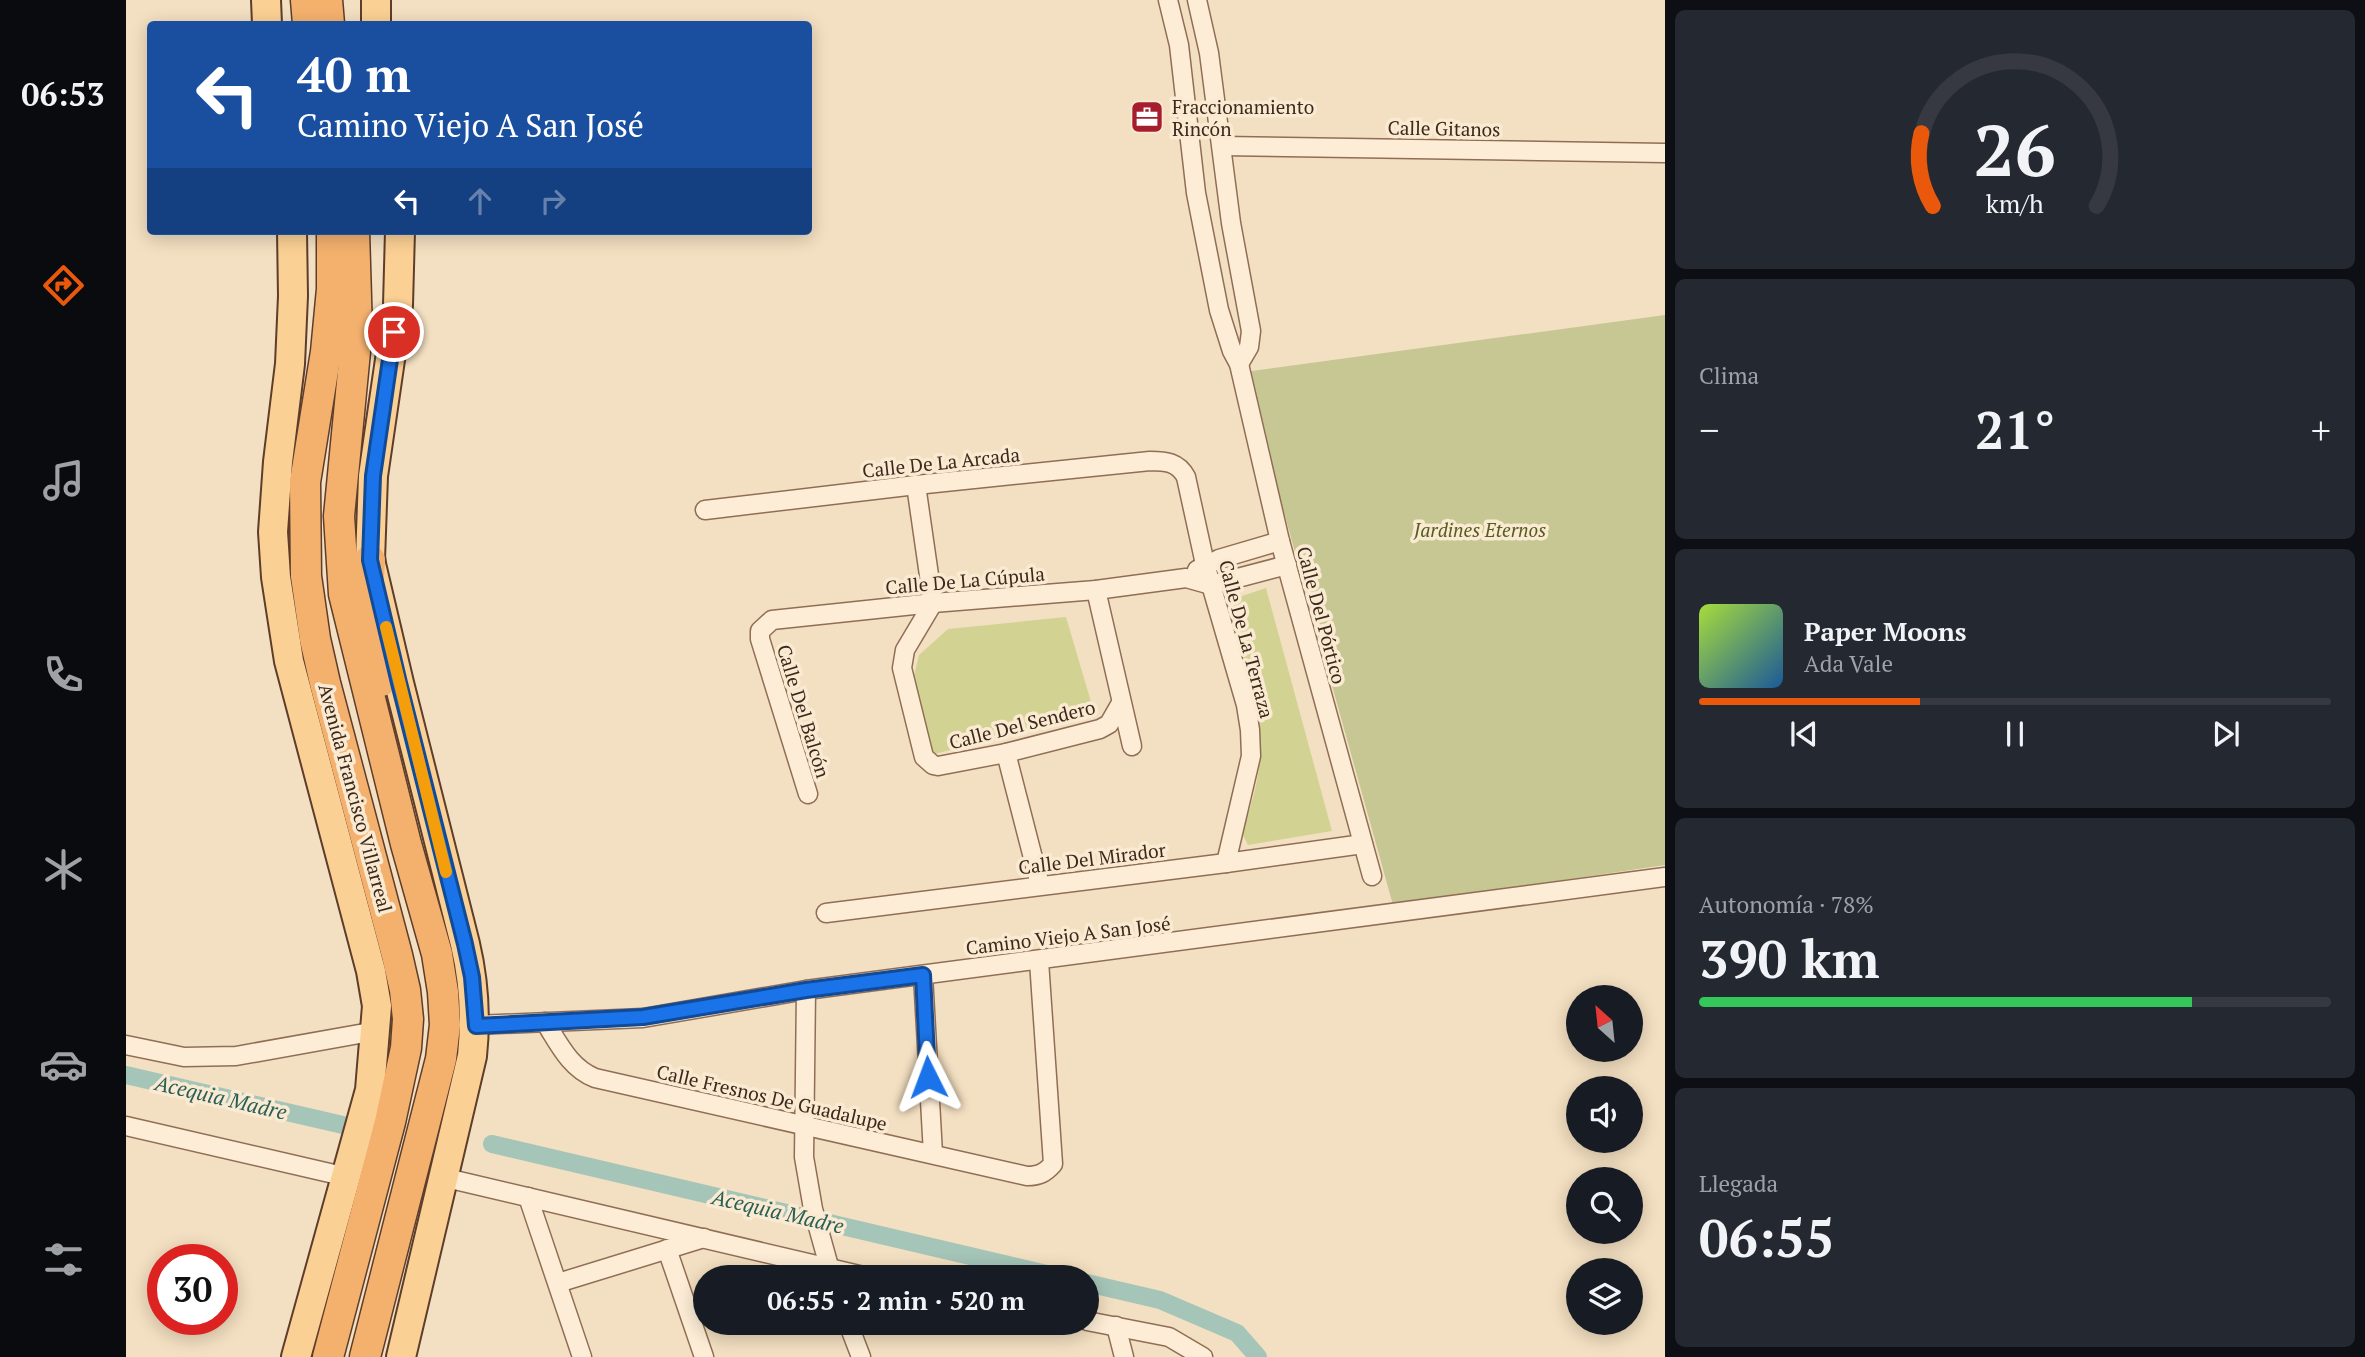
<!DOCTYPE html>
<html lang="es">
<head>
<meta charset="utf-8">
<style>
	body { margin:0; font-family:"PT Serif",serif; background:#242831; color:#f1f3f6; height:100vh; display:flex; flex-direction:column; font-size:26px; white-space:nowrap }
	* { box-sizing:border-box; margin:0 }
	p { font-size:23px; color:#9ea1a6 }
	.icon { flex:none; width:38px; height:38px; fill:none; stroke:currentColor; stroke-width:2; stroke-linecap:round; stroke-linejoin:round }
	.map { position:relative; flex:1; overflow:hidden }
	.details { display:flex; flex-direction:column; gap:10px; padding:10px; background:#0d0f14; width:700px }
	.details>* { flex:none }
	.top-card { position:absolute; left:21px; top:21px; width:665px; height:214px; border-radius:7px; box-shadow:0 4px 18px #0003; background:#1a4fa0; color:#fff; overflow:hidden }
	.needle { width:46px; rotate:333deg }
	.fabs { position:absolute; left:1440px; top:985px; display:grid; gap:14px }
	.fabs a { display:grid; place-items:center; width:77px; height:77px; border-radius:50%; background:#171b24; box-shadow:0 4px 18px #0003; font-size:35px }
	.speed { position:absolute; left:21px; top:1244px; display:flex; gap:14px; font-size:35px; font-weight:700; text-align:center }
	.speed>* { display:grid; place-content:center; width:91px; height:91px; border-radius:50%; background:#171b24; box-shadow:0 4px 18px #0003; line-height:1 }
	.speed .limit { border:10px solid #d22; background:#fff; color:#111 }
	.pin { position:absolute; display:grid; place-items:center; width:60px; height:60px; color:#fff; margin:-30px; border:4px solid #fff; border-radius:50%; box-shadow:0 2px 7px #0007 }
	.me { position:absolute; width:77px; margin:-38px; rotate:357deg; stroke-linejoin:round; filter:drop-shadow(0 0 5px #0008) }
	.turn { display:flex; align-items:center; gap:24px; height:147px; padding:0 35px; font-size:32px }
	.turn .icon { width:91px; height:91px; stroke-width:2.5 }
	.turn b { display:block; font-size:49px; line-height:60px }
	.lanes { display:flex; align-items:center; height:66px; padding:0 35px; background:#0003; justify-content:center; gap:35px; direction:ltr }
	.lanes .off { opacity:.35 }
	.big { font-size:52px; font-weight:600; line-height:1.1 }
	.details .card { flex:1; display:flex; flex-direction:column; justify-content:center; gap:10px; min-width:0; padding:0 24px; border-radius:10px; background:#242831 }
	.details .dial { align-items:center; gap:0 }
	.dial svg { height:182px; overflow:visible; fill:none; stroke:#363941; stroke-width:7; stroke-linecap:round; text-anchor:middle }
	.dial text { fill:#f1f3f6; stroke:none }
	.song { display:flex; align-items:center; gap:21px }
	.cover { width:84px; height:84px; border-radius:10px; background:linear-gradient(135deg,hsl(80 70% 55%),hsl(210 70% 35%)) }
	.played { height:7px; border-radius:4px; background:linear-gradient(90deg,#ea580c 35%,#363941 35%) }
	.keys { display:flex; justify-content:space-around; direction:ltr }
	.heat { display:flex; justify-content:space-between; align-items:center; font-size:38px; direction:ltr }
	.charge { height:10px; border-radius:5px; background:linear-gradient(90deg,#34c759 78%,#363941 0) }
	.trip { position:absolute; left:567px; top:1265px; width:406px; height:70px; border-radius:35px; background:#171b24; box-shadow:0 4px 18px #0003; font-weight:600; line-height:70px; text-align:center }
	main { display:flex; flex:1; min-height:0 }
	.tabs { display:flex; flex-direction:column; width:126px; justify-content:space-around; align-items:center; background:#090b0e; color:#9ea1a6 }
	.tabs .icon { width:49px; height:49px }
	.tabs .current { color:#ea580c }
	.tabs b { font-size:32px; color:#f1f3f6 }
	.map>svg:first-child { display:block }
	.green { fill:#d2d393 }
	.cemetery { fill:#c6c793 }
	.lines { fill:none; stroke-linecap:round; stroke-linejoin:round }
	.canal { stroke:#a4c5b8; stroke-width:18 }
	.minor-casing { stroke:#906e56; stroke-width:21 }
	.primary-casing { stroke:#5d3d2b; stroke-width:32 }
	.trunk-casing { stroke:#5d3d2b; stroke-width:33 }
	.minor { stroke:#fdedd6; stroke-width:18 }
	.primary { stroke:#fbd094; stroke-width:28 }
	.trunk { stroke:#f4b16e; stroke-width:30 }
	.route-casing { stroke:#114b97; stroke-width:18 }
	.route { stroke:#1a73e8; stroke-width:12 }
	.slow { stroke:#f59e0b; stroke-width:12 }
	.labels { text-anchor:middle; dominant-baseline:central; stroke-width:7; stroke-linejoin:round; paint-order:stroke }
	.poi-label { font-size:19px; fill:#3d291c; stroke:#faead2; text-anchor:start }
	.street-label { font-size:19px; fill:#3d291c; stroke:#faead2 }
	.park-label { font-size:19px; font-style:italic; fill:#545c20; stroke:#faead2 }
	.water-label { font-size:21px; font-style:italic; fill:#295f56; stroke:#faead2 }
</style>
</head>
<body>
<main>
<nav class="tabs">
<b>06:53</b>
<svg class="icon current" aria-label="directions" viewBox="0 0 24 24"><path d="M12 3l9 9-9 9-9-9zM9 14v-3h6M13 9l2 2-2 2"/></svg>
<svg class="icon" aria-label="music" viewBox="0 0 24 24"><path d="M9 18V5l10-2v13"/><circle cx="6" cy="18" r="3"/><circle cx="16" cy="16" r="3"/></svg>
<svg class="icon" aria-label="phone" viewBox="0 0 24 24"><path d="M5 4h4l2 5-3 2q2 4 5 5l2-3 5 2v4C11 20 4 13 5 4z"/></svg>
<svg class="icon" aria-label="climate" viewBox="0 0 24 24"><path d="M12 3v18M4 7l16 10M4 17L20 7"/></svg>
<svg class="icon" aria-label="car" viewBox="0 0 24 24"><path d="M5 17H2v-5l4-1 3-4h7l3 4 3 1v5h-3M9 17h6M6 11h13"/><circle cx="7" cy="17" r="2"/><circle cx="17" cy="17" r="2"/></svg>
<svg class="icon" aria-label="filters" viewBox="0 0 24 24"><path d="M4 7h16M4 17h16"/><circle cx="9" cy="7" r="2"/><circle cx="15" cy="17" r="2"/></svg>
</nav>
<div class="map">
<svg width="1539" height="1357" viewBox="0 0 1539 1357">
	<rect width="100%" height="100%" fill="#f3dfc1"/>
	<g class="green">
		<path d="M 1140,588 L 1206,831 L 1122,845 L 1116,833 C 1125,807 1133,781 1134,754 C 1137,708 1113,645 1101,601 Z"/>
		<path d="M 940,617 L 968,712 L 805,755 L 785,688 L 793,655 L 822,629 Z"/>
	</g>
	<path class="cemetery" d="M 1539,315 L 1539,865 L 1267,905 L 1119,372 Z"/>
	<g class="lines">
		<g class="canal">
			<path d="M 0,1075 L 230,1128"/>
			<path d="M 366,1144 L 938,1278"/>
			<path d="M 961,1283 L 1034,1300 L 1111,1333 L 1132,1357"/>
		</g>
		<defs>
			<g id="minor">
				<path d="M 1042,0 L 1053,45 L 1070,193 L 1093,310 L 1106,351 L 1113,364 L 1154,541 L 1246,876"/>
				<path d="M 1071,0 L 1083,53 L 1105,223 L 1125,331 L 1123,347 L 1113,364"/>
				<path d="M 1096,146 L 1539,153"/>
				<path d="M 790,485 L 807,603 L 779,650 L 776,668 L 798,757 L 807,765 L 812,766 L 880,753 L 974,729 L 983,724 L 995,703"/>
				<path d="M 579,510 L 790,485 L 1024,461 C 1040,461 1052,462 1060,477 L 1079,564 L 1120,705 L 1124,730 L 1125,756 L 1100,863"/>
				<path d="M 1071,570 L 1093,559 L 1154,541"/>
				<path d="M 970,590 L 1006,746"/>
				<path d="M 880,753 L 914,885"/>
				<path d="M 682,794 L 634,639 L 634,631 L 646,620 L 807,603 L 970,590 L 1060,578 L 1085,585 L 1161,565"/>
				<path d="M 700,913 L 1100,863 L 1237,844"/>
				<path d="M 797,975 L 807,1154"/>
				<path d="M 680,990 L 678,1157 L 687,1209 L 706,1277"/>
				<path d="M 419,1022 C 433,1044 444,1068 469,1078 L 901,1176 C 913,1176 919,1173 927,1164 L 913,961"/>
				<path d="M 350,1025 L 517,1018 L 680,990 L 1539,877"/>
				<path d="M 0,1045 L 58,1057 L 110,1056 L 250,1031"/>
				<path d="M 0,1126 L 221,1177"/>
				<path d="M 316,1177 L 746,1278"/>
				<path d="M 402,1197 L 456,1357"/>
				<path d="M 541,1249 L 578,1357"/>
				<path d="M 432,1283 L 578,1238"/>
				<path d="M 961,1321 L 1043,1337 L 1077,1357"/>
				<path d="M 722,1323 L 735,1357"/>
				<path d="M 990,1326 L 998,1357"/>
			</g>
			<g id="primary">
				<path d="M 140,0 L 141,24"/>
				<path d="M 250,24 L 250,0"/>
				<path d="M 166,231 L 167,296 L 164,364 L 152,462 L 147,532 L 150,577 L 163,661 L 245,971 L 251,1006 L 244,1090 L 170,1357"/>
				<path d="M 274,231 L 272,305 L 247,476 L 244,560 L 273,683 L 339,944 C 348,982 350,1018 346,1056 L 275,1357"/>
			</g>
			<g id="trunk">
				<path d="M 180,0 L 182,24"/>
				<path d="M 201,0 L 203,24"/>
				<path d="M 228,231 L 231,331 L 213,516 L 218,594 L 280,844 L 311,954 L 317,992 L 319,1025 L 315,1059 L 239,1357"/>
				<path d="M 244,560 L 242,595 L 255,681"/>
				<path d="M 202,1357 L 264,1122 L 280,1048 L 282,1019 L 279,990 L 271,955 L 199,683 L 189,639 L 180,576 L 179,482 L 200,352 L 206,289 L 206,231"/>
			</g>
		</defs>
		<use href="#minor" class="minor-casing"/>
		<use href="#primary" class="primary-casing"/>
		<use href="#trunk" class="trunk-casing"/>
		<use href="#minor" class="minor"/>
		<use href="#primary" class="primary"/>
		<use href="#trunk" class="trunk"/>
	</g>
	<g class="lines">
		<defs>
			<path id="route" d="M 268,332 L 247,476 L 244,560 L 273,683 L 339,944 L 346,977 L 350,1026 L 517,1017 L 680,990 L 797,975 L 802,1077"/>
		</defs>
		<use href="#route" class="route-casing"/>
		<use href="#route" class="route"/>
		<path class="slow" d="M 260,627 L 320,872"/>
	</g>
	<defs>
		<symbol id="office-square" viewBox="-11 -11 22 22"><rect x="-9" y="-9" width="18" height="18" rx="4" fill="#a61e2d" stroke="#faead2"/><path d="M-6-3h4V-5.5h4V-3h4V5H-6ZM-1-4.5V-3h2v-1.5ZM-6 0V1H6V0Z" fill="#fff"/></symbol>
	</defs>
	<g fill-rule="evenodd">
		<use href="#office-square" x="1002" y="98" width="38" height="38"/>
	</g>
	<g class="labels">
		<g class="poi-label">
			<text x="1046" y="106">Fraccionamiento<tspan x="1046" dy="22">Rincón</tspan></text>
		</g>
		<g class="street-label">
			<text transform="translate(1318 128) rotate(1)">Calle Gitanos</text>
			<text transform="translate(815 462) rotate(-6)">Calle De La Arcada</text>
			<text transform="translate(839 580) rotate(-5)">Calle De La Cúpula</text>
			<text transform="translate(1196 615) rotate(75)">Calle Del Pórtico</text>
			<text transform="translate(1121 639) rotate(75)">Calle De La Terraza</text>
			<text transform="translate(678 711) rotate(73)">Calle Del Balcón</text>
			<text transform="translate(896 724) rotate(-14)">Calle Del Sendero</text>
			<text transform="translate(230 798) rotate(75)">Avenida Francisco Villarreal</text>
			<text transform="translate(966 858) rotate(-7)">Calle Del Mirador</text>
			<text transform="translate(942 935) rotate(-7)">Camino Viejo A San José</text>
			<text transform="translate(646 1097) rotate(13)">Calle Fresnos De Guadalupe</text>
		</g>
		<g class="park-label">
			<text x="1354" y="529">Jardines Eternos</text>
		</g>
		<g class="water-label">
			<text transform="translate(95 1097) rotate(13)">Acequia Madre</text>
			<text transform="translate(652 1211) rotate(13)">Acequia Madre</text>
		</g>
	</g>
</svg>
<div class="fabs">
<a><svg class="needle" viewBox="-14 -14 28 28"><path d="M0-13l5 13h-10z" fill="#e53935"/><path d="M0 13l5-13h-10z" fill="#9ea1a6"/></svg></a>
<a><svg class="icon" aria-label="sound" viewBox="0 0 24 24"><path d="M4 9h4l5-4v14l-5-4H4zM17 9q2 3 0 6"/></svg></a>
<a><svg class="icon" aria-label="search" viewBox="0 0 24 24"><circle cx="10" cy="10" r="6"/><path d="M15 15l6 6"/></svg></a>
<a><svg class="icon" aria-label="layers" viewBox="0 0 24 24"><path d="M12 4l9 5-9 5-9-5zM3 14l9 5 9-5"/></svg></a>
</div>
<div class="speed"><div class="limit">30</div></div>
<div class="pin" style="left:268px;top:332px;background:#d93025"><svg class="icon" aria-label="arrive" viewBox="0 0 24 24"><path d="M6 21V4h12l-3 4 3 4H6"/></svg></div>
<svg class="me" style="left:802px;top:1077px" viewBox="-20 -20 40 40"><path d="M0-17L14 15 0 8-14 15z" fill="#1a73e8" stroke="#fff" stroke-width="4"/></svg>
<div class="trip">06:55 · 2 min · 520 m</div>
<div class="top-card">
<div class="turn"><svg class="icon" aria-label="left" viewBox="0 0 24 24"><path d="M17 20v-9H6M10 6l-5 5 5 5"/></svg><div><b>40 m</b>Camino Viejo A San José</div></div>
<div class="lanes"><svg class="icon" aria-label="left" viewBox="0 0 24 24"><path d="M17 20v-9H6M10 6l-5 5 5 5"/></svg><svg class="icon off" aria-label="ahead" viewBox="0 0 24 24"><path d="M12 20V5M6 11l6-6 6 6"/></svg><svg class="icon off" aria-label="right" viewBox="0 0 24 24"><path d="M7 20v-9h11M14 6l5 5-5 5"/></svg></div>
</div>
</div>
<section class="details">
<div class="card dial"><svg viewBox="0 0 100 80">
<path d="M14 69A42 42 0 1 1 86 69"/>
<path d="M14 69A42 42 0 0 1 9 37" stroke="#ea580c"/>
<text x="50" y="56" font-size="32" font-weight="700">26</text>
<text x="50" y="72" font-size="11">km/h</text>
</svg></div>
<div class="card"><p>Clima</p>
<div class="heat"><a>−</a><b class="big">21°</b><a>+</a></div>
</div>
<div class="card">
<div class="song"><i class="cover"></i><div><b>Paper Moons</b><p>Ada Vale</p></div></div>
<div class="played"></div>
<div class="keys"><svg class="icon" aria-label="previous" viewBox="0 0 24 24"><path d="M18 5L8 12l10 7zM5 5v14"/></svg><svg class="icon" aria-label="pause" viewBox="0 0 24 24"><path d="M8 5v14M16 5v14"/></svg><svg class="icon" aria-label="next" viewBox="0 0 24 24"><path d="M6 5l10 7-10 7zM19 5v14"/></svg></div>
</div>
<div class="card"><p>Autonomía · 78%</p><b class="big">390 km</b><div class="charge"></div></div>
<div class="card"><p>Llegada</p><b class="big">06:55</b></div>
</section>
</main>
</body>
</html>
